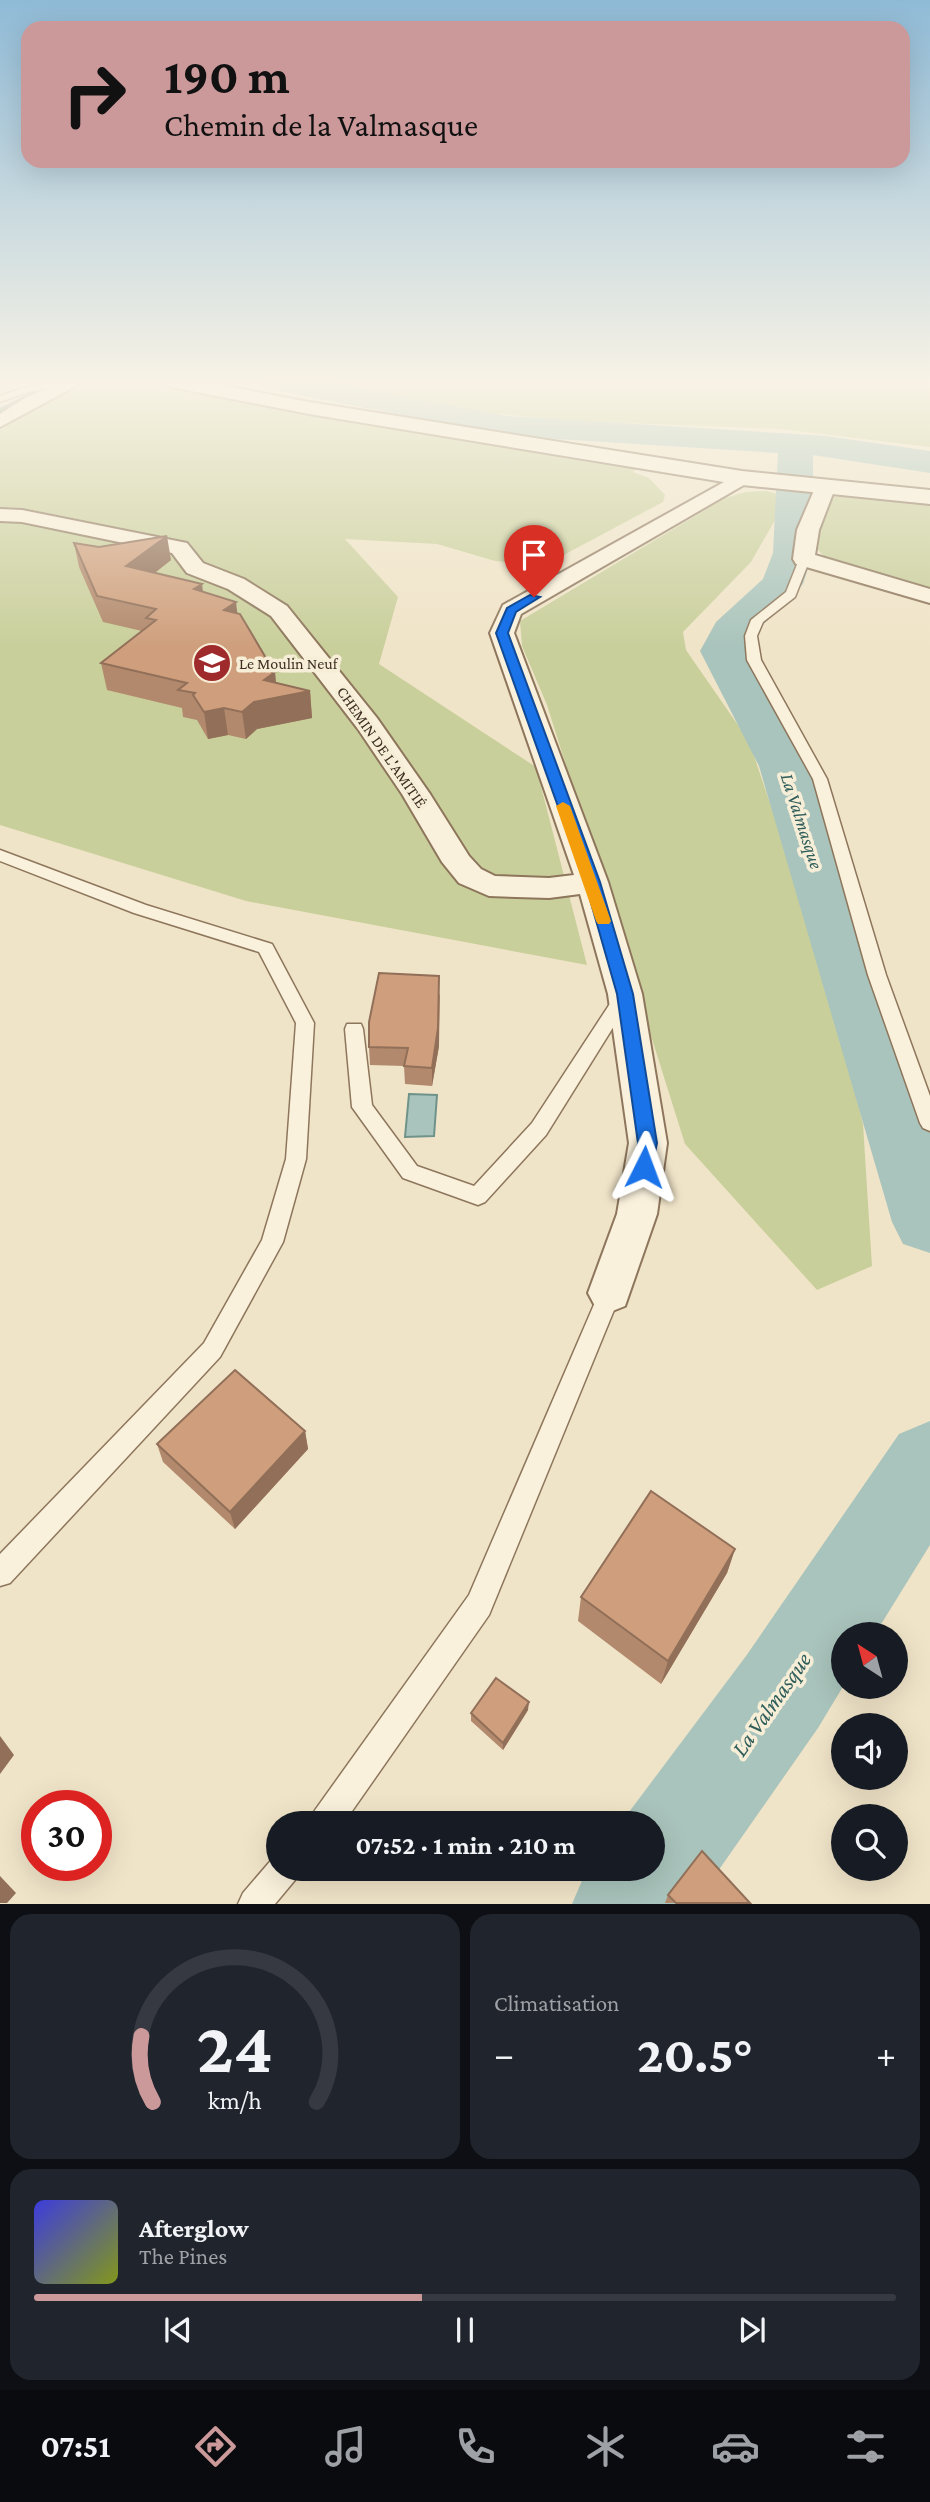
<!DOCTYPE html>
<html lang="fr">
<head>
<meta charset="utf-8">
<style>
	body { margin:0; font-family:"Crimson Pro",serif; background:#20242c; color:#f1f3f6; height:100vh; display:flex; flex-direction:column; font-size:26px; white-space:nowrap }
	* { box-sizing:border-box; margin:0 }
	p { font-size:23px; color:#9ea1a6 }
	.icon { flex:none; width:38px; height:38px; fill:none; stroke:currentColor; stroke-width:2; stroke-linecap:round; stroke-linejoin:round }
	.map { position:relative; height:1904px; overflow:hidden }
	.sheet { display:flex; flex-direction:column; gap:10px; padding:10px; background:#0d0f14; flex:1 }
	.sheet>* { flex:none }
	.banner { position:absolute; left:21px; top:21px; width:889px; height:147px; border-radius:21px; box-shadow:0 7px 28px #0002; background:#cc999b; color:#111; overflow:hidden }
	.needle { width:46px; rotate:324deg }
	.fabs { position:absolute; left:831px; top:1622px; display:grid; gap:14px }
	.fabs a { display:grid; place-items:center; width:77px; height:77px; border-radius:50%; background:#171b24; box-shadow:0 7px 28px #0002; font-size:35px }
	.speed { position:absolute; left:21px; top:1790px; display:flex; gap:14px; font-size:35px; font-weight:700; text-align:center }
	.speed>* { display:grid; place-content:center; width:91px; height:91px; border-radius:50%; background:#171b24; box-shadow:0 7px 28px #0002; line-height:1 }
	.speed .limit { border:10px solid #d22; background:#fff; color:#111 }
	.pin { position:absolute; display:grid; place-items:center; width:60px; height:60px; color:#fff; margin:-72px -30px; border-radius:50% 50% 50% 0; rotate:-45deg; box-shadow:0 0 7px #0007 }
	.pin .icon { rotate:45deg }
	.me { position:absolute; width:77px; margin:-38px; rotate:3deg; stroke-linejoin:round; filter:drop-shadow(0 0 5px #0008) }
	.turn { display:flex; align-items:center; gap:24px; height:147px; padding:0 28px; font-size:32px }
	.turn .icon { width:91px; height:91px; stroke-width:2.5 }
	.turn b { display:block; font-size:49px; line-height:60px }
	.big { font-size:52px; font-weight:700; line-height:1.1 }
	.sheet .widget { flex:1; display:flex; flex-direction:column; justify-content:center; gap:10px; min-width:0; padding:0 24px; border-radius:21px; background:#20242c }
	.sheet .dial { align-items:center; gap:0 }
	.dial svg { height:182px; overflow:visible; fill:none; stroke:#363941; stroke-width:7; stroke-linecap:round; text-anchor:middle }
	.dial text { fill:#f1f3f6; stroke:none }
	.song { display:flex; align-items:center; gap:21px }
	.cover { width:84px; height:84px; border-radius:10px; background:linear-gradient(135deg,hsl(240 70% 55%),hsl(70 70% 35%)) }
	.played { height:7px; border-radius:4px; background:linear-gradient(90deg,#cc999b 45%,#363941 45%) }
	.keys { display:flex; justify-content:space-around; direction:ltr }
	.heat { display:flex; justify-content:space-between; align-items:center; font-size:38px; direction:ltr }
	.sheet .tiles { flex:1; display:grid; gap:10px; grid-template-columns:1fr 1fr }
	.widget:last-child { grid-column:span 2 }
	.trip { position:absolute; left:266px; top:1811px; width:399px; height:70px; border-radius:35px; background:#171b24; box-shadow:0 7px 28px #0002; font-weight:700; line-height:70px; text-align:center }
	.tabs { display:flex; height:112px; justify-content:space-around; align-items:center; background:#090b0e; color:#9ea1a6 }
	.tabs .icon { width:49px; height:49px }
	.tabs .on { color:#cc999b }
	.tabs b { font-size:32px; color:#f1f3f6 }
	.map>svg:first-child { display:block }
	.green { fill:#c9cf9b }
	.water { fill:#a9c4bc; stroke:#6f938a; stroke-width:2 }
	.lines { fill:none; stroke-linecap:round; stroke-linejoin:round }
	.stream { stroke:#6f938a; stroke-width:6 }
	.river { fill:#a9c4bc; fill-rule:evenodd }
	.service-casing { stroke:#8d765c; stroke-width:3 }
	.minor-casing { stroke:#8d765c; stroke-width:4 }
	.tertiary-casing { stroke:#8d765c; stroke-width:4 }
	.service { fill:#faf1dc; fill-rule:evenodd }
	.minor { fill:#faf1dc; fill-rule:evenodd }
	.tertiary { fill:#faf1dc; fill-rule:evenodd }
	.wall { fill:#b2896c }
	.shaded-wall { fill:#916f58 }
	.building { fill:#cf9f7d; stroke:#916f58; stroke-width:2 }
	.route { fill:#1a73e8; stroke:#114b97; stroke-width:2 }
	.slow { fill:#f59e0b }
	.labels { text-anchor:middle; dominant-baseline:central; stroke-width:7; stroke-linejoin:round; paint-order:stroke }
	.far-poi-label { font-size:16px; fill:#3d2e20; stroke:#f7eed8; text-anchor:start }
	.far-street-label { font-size:16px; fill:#3d2e20; stroke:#f7eed8 }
	.water-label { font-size:19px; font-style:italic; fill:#2f5d5a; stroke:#f7eed8 }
	.near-water-label { font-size:23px; font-style:italic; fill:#2f5d5a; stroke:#f7eed8 }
</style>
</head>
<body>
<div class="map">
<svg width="930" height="1904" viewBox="0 0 930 1904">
	<rect width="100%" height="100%" fill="#f0e4c8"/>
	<g class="green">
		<path d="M 104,381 L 150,381 L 314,416 L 638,467 L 633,472 L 649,478 L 665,495 L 663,502 L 545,565 L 495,561 L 437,544 L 345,539 L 398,597 L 379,664 L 536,767 L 587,965 L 246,901 L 0,825 L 0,430 L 53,396 Z"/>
		<path d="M 316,381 L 930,381 L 930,447 L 781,429 L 573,421 L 468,411 Z"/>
		<path d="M 766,491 L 783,495 L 786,501 L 751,562 L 683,632 L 686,650 L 749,741 L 825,966 L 863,1124 L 872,1266 L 817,1290 L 685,1144 L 547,705 L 522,646 L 520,621 L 725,498 L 745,492 Z"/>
		<path d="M 848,496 L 930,502 L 930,591 L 826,559 L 815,546 L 821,511 L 833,497 Z"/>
	</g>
	<path class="water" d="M 409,1094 L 437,1095 L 434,1136 L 405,1137 Z"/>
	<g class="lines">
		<path class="stream" d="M 0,411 L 32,395"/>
		<g class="river">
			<path d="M 260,381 L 322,381 L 507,416 L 826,436 L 930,451 L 930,473 L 813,455 L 813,553 L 803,584 L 752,636 L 746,651 L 811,766 L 930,1112 L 930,1253 L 903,1244 L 892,1222 L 759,766 L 700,651 L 716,622 L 763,579 L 773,553 L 778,453 L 507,436 L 275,390 L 264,388 Z"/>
			<path d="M 930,1421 L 930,1545 L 875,1634 L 844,1634 L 844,1685 L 818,1728 L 695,1904 L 572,1904 L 587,1869 L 653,1869 L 653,1824 L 620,1824 L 746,1656 L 899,1434 Z"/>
		</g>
		<defs>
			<g id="service">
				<path d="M 68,381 L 74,383 L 28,392 L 0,402 L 0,396 L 26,387 Z"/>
				<path d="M 800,557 L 810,559 L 795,597 L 763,622 L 757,636 L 761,660 L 827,779 L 886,975 L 930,1096 L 930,1131 L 923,1128 L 920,1123 L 868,975 L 813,779 L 747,660 L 745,636 L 751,620 L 786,592 Z"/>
				<path d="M 0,850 L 146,905 L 272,944 L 314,1023 L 306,1159 L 283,1242 L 220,1357 L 10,1583 L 0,1586 L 0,1554 L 204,1343 L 262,1240 L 286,1159 L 296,1023 L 259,952 L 134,913 L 0,861 Z"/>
				<path d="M 623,991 L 629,993 L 632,997 L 546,1135 L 485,1202 L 478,1205 L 403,1178 L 352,1107 L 345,1029 L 347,1024 L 361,1024 L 363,1029 L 372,1105 L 417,1166 L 474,1186 L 532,1123 L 617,993 Z"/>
				<path d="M 610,1283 L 618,1286 L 621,1293 L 489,1615 L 343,1824 L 309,1824 L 313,1813 L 469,1595 L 599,1293 L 602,1286 Z"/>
				<path d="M 278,1856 L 278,1869 L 300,1869 L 295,1880 L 275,1904 L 238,1904 L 243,1893 L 273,1858 Z"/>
			</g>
			<g id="minor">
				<path d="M 64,381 L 85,381 L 0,427 L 0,414 L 25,398 Z"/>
				<path d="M 742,472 L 749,474 L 752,478 L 749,482 L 521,614 L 514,633 L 608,882 L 642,994 L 667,1143 L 657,1214 L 625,1306 L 610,1312 L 595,1306 L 588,1293 L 617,1214 L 629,1143 L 608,994 L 580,894 L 549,898 L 489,896 L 459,883 L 442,862 L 402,794 L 358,729 L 271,616 L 228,589 L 187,573 L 172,553 L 22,522 L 0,521 L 0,509 L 22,510 L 187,543 L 203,563 L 244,579 L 287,606 L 377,718 L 430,794 L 469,856 L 481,869 L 495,876 L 549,878 L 574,875 L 490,633 L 503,605 Z"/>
				<path d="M 825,482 L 832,484 L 835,488 L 819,530 L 815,555 L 930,589 L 930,603 L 796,564 L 793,559 L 797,530 L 815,488 L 818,484 Z"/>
			</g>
			<path id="tertiary" d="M 161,381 L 200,381 L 309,402 L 742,471 L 930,490 L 930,504 L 742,485 L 309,414 L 171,387 Z"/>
		</defs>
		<use href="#service" class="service-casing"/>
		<use href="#minor" class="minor-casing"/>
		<use href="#tertiary" class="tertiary-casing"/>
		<use href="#service" class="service"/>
		<use href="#minor" class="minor"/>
		<use href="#tertiary" class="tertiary"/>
	</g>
	<g class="wall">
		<path d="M 74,543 L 171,560 L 155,573 L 203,591 L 237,613 L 268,670 L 275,672 L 276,683 L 310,691 L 312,718 L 257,729 L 246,739 L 228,735 L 208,739 L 197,720 L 183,717 L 182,708 L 107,690 L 101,663 L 142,631 L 103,622 L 79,567 Z"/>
		<path d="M 440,994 L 439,1046 L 432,1086 L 405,1084 L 404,1066 L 370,1065 L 369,1047 Z"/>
		<path d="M 305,1431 L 308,1449 L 235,1529 L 163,1462 L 157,1444 Z"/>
		<path d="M 735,1549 L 727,1573 L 661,1684 L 578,1621 L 581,1597 Z"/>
		<path d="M 528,1710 L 503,1750 L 471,1721 L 471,1713 Z"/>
		<path d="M 668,1895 L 750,1903 L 665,1903 Z"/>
	</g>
	<g class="shaded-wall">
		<path d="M 167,536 L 171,560 L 131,591 L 126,566 Z"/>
		<path d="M 202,584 L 205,609 L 194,589 Z"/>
		<path d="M 236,602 L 239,628 L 224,610 Z"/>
		<path d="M 266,658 L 268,676 L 275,672 L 277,698 L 310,691 L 312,718 L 257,729 L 246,739 L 242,712 L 256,668 Z"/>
		<path d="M 224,708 L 228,735 L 208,739 L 204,712 Z"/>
		<path d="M 439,976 L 439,1046 L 432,1086 L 432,1068 Z"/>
		<path d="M 305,1431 L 308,1449 L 235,1529 L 230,1512 Z"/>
		<path d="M 735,1549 L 727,1573 L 661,1684 L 668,1661 Z"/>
		<path d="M 529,1702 L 528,1710 L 503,1750 L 503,1743 Z"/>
		<path d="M 0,1736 L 14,1755 L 0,1774 Z"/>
		<path d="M 0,1876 L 16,1893 L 7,1903 L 0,1903 Z"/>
	</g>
	<g class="building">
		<path d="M 167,536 L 126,566 L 202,584 L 194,589 L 236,602 L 224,610 L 240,614 L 266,658 L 256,668 L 275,672 L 264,680 L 310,691 L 254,702 L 242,712 L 224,708 L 204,712 L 193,695 L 195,693 L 178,690 L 187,683 L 101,663 L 156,620 L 146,618 L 156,609 L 97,596 L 74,543 L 99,547 Z"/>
		<path d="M 379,973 L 439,976 L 438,1028 L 432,1068 L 404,1066 L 408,1048 L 369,1047 L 369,1022 Z"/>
		<path d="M 235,1370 L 305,1431 L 230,1512 L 157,1444 Z"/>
		<path d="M 651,1491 L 735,1549 L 668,1661 L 581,1597 Z"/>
		<path d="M 496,1678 L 529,1702 L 503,1743 L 471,1713 Z"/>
		<path d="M 702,1851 L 750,1903 L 676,1903 L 668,1895 Z"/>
	</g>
	<linearGradient id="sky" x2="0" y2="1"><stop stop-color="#8fbad6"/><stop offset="0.59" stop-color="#f8f3e6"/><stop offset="1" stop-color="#f8f3e6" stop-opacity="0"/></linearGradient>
	<rect width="930" height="647" fill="url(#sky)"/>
	<path class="route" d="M 530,595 L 540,597 L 516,612 L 508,633 L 600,882 L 633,994 L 657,1143 L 651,1172 L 644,1174 L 637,1172 L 635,1167 L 638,1143 L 617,994 L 585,882 L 496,633 L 507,608 Z"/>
	<path class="slow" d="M 563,802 L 570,806 L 611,921 L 609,924 L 598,924 L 596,921 L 556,806 Z"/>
	<defs>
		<symbol id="school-disc" viewBox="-11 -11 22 22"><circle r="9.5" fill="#9e2a2b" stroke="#f7eed8"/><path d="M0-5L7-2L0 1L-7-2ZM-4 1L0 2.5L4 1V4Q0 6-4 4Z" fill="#fff"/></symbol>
	</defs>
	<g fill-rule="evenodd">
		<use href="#school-disc" x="190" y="641" width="44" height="44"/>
	</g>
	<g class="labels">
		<g class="far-poi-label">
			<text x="239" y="663">Le Moulin Neuf</text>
		</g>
		<g class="far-street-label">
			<text transform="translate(382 747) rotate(55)">CHEMIN DE L'AMITIÉ</text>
		</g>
		<g class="water-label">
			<text transform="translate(802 821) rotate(72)">La Valmasque</text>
		</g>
		<g class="near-water-label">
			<text transform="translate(771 1704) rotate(-55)">La Valmasque</text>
		</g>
	</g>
</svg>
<div class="fabs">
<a><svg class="needle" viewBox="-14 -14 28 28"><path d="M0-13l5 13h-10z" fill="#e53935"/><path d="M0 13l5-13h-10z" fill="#9ea1a6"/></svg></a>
<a><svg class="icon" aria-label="sound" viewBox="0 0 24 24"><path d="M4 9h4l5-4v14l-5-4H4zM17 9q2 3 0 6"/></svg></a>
<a><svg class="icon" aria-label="search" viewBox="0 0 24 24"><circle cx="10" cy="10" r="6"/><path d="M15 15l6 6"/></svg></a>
</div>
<div class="speed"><div class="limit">30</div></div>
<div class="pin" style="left:534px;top:597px;background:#d93025"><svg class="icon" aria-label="arrive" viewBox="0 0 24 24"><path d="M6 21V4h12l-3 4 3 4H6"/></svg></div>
<svg class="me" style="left:644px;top:1167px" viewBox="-20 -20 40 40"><path d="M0-17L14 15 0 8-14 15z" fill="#1a73e8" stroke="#fff" stroke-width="4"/></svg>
<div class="trip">07:52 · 1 min · 210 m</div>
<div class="banner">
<div class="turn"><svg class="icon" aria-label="right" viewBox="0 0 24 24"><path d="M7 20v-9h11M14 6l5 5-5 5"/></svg><div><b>190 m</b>Chemin de la Valmasque</div></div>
</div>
</div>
<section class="sheet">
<div class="tiles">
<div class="widget dial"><svg viewBox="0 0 100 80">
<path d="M14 69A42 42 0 1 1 86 69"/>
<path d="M14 69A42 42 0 0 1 9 40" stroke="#cc999b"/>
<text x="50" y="56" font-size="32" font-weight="700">24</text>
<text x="50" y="72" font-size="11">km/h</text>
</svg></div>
<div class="widget"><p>Climatisation</p>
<div class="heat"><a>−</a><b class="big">20.5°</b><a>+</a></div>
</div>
<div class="widget">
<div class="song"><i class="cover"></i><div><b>Afterglow</b><p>The Pines</p></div></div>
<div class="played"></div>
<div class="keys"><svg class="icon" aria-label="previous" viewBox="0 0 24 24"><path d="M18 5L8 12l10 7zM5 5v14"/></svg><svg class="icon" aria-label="pause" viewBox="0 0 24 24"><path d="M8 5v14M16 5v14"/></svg><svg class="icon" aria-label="next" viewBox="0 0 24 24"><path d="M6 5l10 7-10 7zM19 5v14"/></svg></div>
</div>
</div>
</section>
<nav class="tabs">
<b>07:51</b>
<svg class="icon on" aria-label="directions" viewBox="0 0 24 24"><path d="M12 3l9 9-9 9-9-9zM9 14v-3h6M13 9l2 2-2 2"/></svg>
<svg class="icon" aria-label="music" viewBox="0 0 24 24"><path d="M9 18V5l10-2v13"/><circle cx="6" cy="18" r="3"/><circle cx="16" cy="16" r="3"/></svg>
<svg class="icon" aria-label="phone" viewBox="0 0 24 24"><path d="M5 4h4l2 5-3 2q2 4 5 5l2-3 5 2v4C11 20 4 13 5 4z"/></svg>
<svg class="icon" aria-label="climate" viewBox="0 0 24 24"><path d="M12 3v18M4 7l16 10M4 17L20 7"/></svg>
<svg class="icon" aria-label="car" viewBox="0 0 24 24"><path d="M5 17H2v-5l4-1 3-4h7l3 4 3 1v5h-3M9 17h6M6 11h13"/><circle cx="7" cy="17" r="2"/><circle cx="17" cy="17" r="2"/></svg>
<svg class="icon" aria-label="filters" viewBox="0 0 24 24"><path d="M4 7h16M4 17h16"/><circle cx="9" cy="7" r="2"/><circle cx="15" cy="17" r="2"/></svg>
</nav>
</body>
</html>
